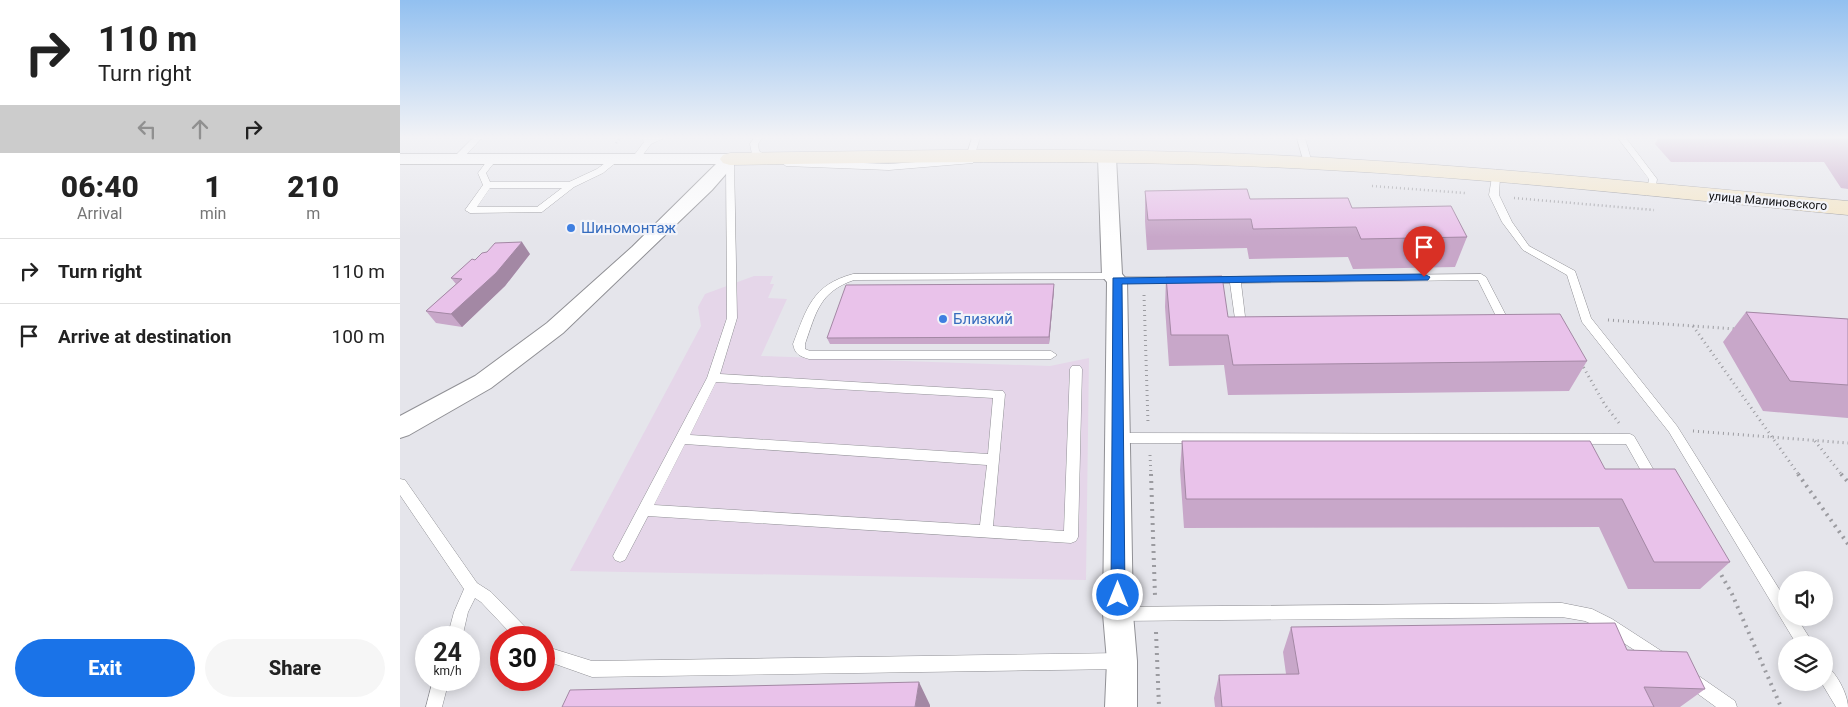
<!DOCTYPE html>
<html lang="en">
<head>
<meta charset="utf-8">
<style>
  body { margin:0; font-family:Roboto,sans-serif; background:#f6f6f6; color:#222; height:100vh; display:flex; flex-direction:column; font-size:19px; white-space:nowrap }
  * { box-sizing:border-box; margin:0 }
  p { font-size:16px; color:#767676 }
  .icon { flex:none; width:28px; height:28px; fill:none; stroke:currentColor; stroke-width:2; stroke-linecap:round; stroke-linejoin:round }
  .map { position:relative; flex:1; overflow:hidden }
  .drawer { display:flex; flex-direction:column; background:#fff; width:400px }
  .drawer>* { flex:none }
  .guide { background:#fff; color:#222; overflow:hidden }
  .buttons { position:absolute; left:1378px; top:571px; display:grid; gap:10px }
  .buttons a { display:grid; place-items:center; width:55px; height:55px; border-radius:50%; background:#fff; box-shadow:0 2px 12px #0003; font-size:25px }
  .speed { position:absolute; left:15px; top:626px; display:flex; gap:10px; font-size:25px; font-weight:700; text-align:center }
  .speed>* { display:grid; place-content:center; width:65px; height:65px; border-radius:50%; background:#fff; box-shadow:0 2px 12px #0003; line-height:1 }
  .speed small { font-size:12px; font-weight:400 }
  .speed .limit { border:8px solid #d22; background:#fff; color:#111 }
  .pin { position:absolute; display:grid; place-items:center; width:42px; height:42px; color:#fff; margin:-51px -21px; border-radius:50% 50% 50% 0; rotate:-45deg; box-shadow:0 0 5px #0007 }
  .pin .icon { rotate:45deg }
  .me { position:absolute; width:55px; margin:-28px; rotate:0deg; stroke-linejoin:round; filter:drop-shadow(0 0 4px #0008) }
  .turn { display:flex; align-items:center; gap:18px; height:105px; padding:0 15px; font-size:22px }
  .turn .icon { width:65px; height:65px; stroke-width:2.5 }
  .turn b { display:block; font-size:35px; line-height:42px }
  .lanes { display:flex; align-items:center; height:48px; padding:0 15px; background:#0003; justify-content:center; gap:25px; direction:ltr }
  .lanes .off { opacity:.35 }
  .eta { display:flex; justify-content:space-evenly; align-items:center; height:85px; text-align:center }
  .eta b { font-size:30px; font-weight:800; line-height:35px }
  .action { display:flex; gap:10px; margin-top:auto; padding:10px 15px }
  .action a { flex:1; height:58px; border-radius:30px; background:#1a73e8; color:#fff; font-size:20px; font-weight:800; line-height:58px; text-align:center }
  .action a+a { background:#f6f6f6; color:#222 }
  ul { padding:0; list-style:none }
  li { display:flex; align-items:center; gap:15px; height:65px; padding:0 15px; border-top:1px solid #e0e0e0 }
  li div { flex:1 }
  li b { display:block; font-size:19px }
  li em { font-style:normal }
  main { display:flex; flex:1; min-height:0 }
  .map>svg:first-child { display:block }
</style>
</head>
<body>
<main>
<section class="drawer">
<div class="guide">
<div class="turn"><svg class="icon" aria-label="right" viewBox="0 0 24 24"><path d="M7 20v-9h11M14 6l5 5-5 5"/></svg><div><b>110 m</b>Turn right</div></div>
<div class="lanes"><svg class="icon off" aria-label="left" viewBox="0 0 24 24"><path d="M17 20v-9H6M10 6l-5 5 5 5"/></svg><svg class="icon off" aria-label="ahead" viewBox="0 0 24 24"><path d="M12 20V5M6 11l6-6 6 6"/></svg><svg class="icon" aria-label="right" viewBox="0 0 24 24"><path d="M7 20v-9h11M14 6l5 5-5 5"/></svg></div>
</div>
<div class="eta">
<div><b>06:40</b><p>Arrival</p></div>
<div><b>1</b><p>min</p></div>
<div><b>210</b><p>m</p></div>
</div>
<ul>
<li><svg class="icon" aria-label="right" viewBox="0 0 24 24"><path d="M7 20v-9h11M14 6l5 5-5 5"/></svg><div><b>Turn right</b></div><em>110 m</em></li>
<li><svg class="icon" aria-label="arrive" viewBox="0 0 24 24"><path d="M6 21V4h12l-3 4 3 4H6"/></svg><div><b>Arrive at destination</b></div><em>100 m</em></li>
</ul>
<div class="action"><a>Exit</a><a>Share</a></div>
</section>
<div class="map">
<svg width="1448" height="707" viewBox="0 0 1448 707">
  <rect width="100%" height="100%" fill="#e5e5eb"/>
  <!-- industrial -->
  <path fill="#e5d6e9" d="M354,276H373L370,284H374L368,298L387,299L361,356L650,366L689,358L686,580L170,571L301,326L298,307L305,294Z"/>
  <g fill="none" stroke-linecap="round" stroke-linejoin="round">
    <!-- lane casing -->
    <g stroke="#909095" stroke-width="1">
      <path id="lane" d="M73,138H82L60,161H54V157Z
        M242,138H264L251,144L239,160H233L232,158L244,142Z
        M354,138H362L358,144L359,151L371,158V162H365L352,154L350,144Z
        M572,138H580L575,154L571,157L567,154Z
        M897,138H905L912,163L911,165L908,166L904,163Z
        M1218,138H1226L1257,179L1255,193L1252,194L1247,191L1249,179Z
        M216,155L219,156V160L203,173L174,187L142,212L70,213L65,210L83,185L78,173L90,157H96L97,159L86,173L90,182H169L197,169ZM90,188H162L137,207H77Z
        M330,156L334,159L337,318L320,374L603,391L605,394L593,526L664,531L670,369L672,366H680L682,369L678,537L676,541L671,543L248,516L225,560L220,562L215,560L213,556L215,552L307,378L327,318L326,159ZM316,382L593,398L588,454L290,435ZM285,444L587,465L580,525L254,505Z
        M570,158L574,161L573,163L489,170L386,166L382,163L386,160L489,164Z
        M1096,174L1100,177L1099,195L1112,222L1129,246L1175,271L1191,318L1277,426L1386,600V618H1397L1414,645H1397L1269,432L1182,322L1167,275L1123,250L1102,222L1089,195L1092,177Z
        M712,273L716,274L717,277H780L785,280L780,283H717L713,282L712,279L454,280C419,292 416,313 405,344V349L410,351H651L657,355L651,359H409C399,356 395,354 393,344C407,308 412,285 453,274Z
        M1081,274L1086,277L1112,327L1111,330H1103L1078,280L841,283L847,333L842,337L837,333L830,283H809L804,280L809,277Z
        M718,433L1230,434L1234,436L1260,481L1259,485L1254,486L1249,485L1226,444L718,443L714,441L712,438L714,435Z
        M0,479L5,480L77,583L91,592L131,633L133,638H115L81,602L75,598L68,612L62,638H47L54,612L64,589L0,495Z
        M1162,603L1192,609L1212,619L1266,654L1269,659L1266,664L1261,667L1256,664L1202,629L1185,621L1162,617L718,621L713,619L711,614L713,609L718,607Z
        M144,646L192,661L722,653L727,656L730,661L727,666L722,669L192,677L144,660Z
        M1424,665C1436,670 1448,695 1448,707H1436L1421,682H1424Z
        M1293,672L1335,701L1337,707H1316L1287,686L1285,680L1287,674Z
        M33,680H49L42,707H26Z"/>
    </g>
    <!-- street casing -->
    <g stroke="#909095" stroke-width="2">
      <path id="street" d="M707,152L713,153L716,157L722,274L727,280L733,614L737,661V707H705L707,661L703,614L707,282L702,276L698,157L701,153Z
        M0,154H330L336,155L339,159L312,190L163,333L91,388L9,435L0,438V416L75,376L147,323L232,247L316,164H0Z"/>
    </g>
    <!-- secondary casing -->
    <g stroke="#909095" stroke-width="1">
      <path id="secondary" d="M547,150C691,149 835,151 978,161C1135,171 1291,187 1448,201V215C1269,198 1089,178 910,169C717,159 523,162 330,165L323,163L320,159L323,155L330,153Z"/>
    </g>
    <!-- path-far2 -->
    <path stroke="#9b9ba0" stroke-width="2.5" stroke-dasharray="1 3" stroke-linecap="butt" d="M216,143L220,138
      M972,186L1065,193
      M1114,198L1254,210"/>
    <!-- path-far1 -->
    <path stroke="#9b9ba0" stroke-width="3" stroke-dasharray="1 4" stroke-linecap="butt" d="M744,295L748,423
      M1208,320L1336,329
      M1293,326L1399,475
      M1181,363L1205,405L1219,423
      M1293,431L1448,443
      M1415,441L1442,475
      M750,455L751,475"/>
    <!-- path -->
    <path stroke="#9b9ba0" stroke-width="4" stroke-dasharray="2 5" stroke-linecap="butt" d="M751,474L755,596
      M1398,474L1448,544
      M1441,474L1448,482
      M1318,569L1332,594L1381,707
      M756,632L759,707"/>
    <!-- lane -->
    <use href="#lane" fill="#fff" fill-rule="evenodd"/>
    <!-- street -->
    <use href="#street" fill="#fff" fill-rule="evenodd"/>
    <!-- secondary -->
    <use href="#secondary" fill="#f4e6c8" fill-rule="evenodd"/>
  </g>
  <!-- wall -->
  <path fill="#c8a7c9" d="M1258,138H1448V189L1441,188L1424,162H1271L1255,144Z
    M745,191L952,208L1067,237L1055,267L953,269L948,257L849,259L847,248L747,250L745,221Z
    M130,254L105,286L62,327L36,323L26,311L56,284L51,278L75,260Z
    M766,277L828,317L1187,361L1169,391L828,395L824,365L769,366L765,307Z
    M654,290L649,344H430L427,338Z
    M1346,312L1448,319V418L1363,411L1323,342Z
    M782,441L1205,469L1330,562L1300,589H1228L1199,527L784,528L780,470Z
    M891,627L1227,650L1305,689L1280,707H815L814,698L819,675L886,674L883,652Z"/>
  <!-- shaded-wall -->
  <path fill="#a388a4" d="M122,242L130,254L105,286L62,327L51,314Z
    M654,284V290L649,344V337Z
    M519,682L530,705V707H515Z"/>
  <!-- building -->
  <path fill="#e9c2ea" stroke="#a388a4" d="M847,189L850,199L948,198L952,208L1051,206L1067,237L961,239L956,227L853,229L851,219L748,220L745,191Z
    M122,242L96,273L51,314L26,311L62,279L51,278L72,259L75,260L82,253L87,252L95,243Z
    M822,276L828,317L1160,314L1187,361L833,365L828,335H771L766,277Z
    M654,284L649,337L427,338L446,285Z
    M1346,312L1448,319V385L1390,381Z
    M782,441H1190L1205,469H1275L1330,562H1254L1222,499H786Z
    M1215,623L1227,650L1287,652L1305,689L1244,687L1254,707H822L819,675L899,674L891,627Z
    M519,682L515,707H162L170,690Z"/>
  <!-- sky -->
  <linearGradient id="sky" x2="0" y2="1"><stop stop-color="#92c0f0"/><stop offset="0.58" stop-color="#f3f3f6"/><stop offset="1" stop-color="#f3f3f6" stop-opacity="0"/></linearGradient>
  <rect width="1448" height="237" fill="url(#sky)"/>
  <!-- route -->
  <path fill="#1a73e8" stroke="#114b97" d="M1024,274L1030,277L1028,280L722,284L725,595L723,600L718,602L713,600L711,595L713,278Z"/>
  <!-- markers -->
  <g fill="#3f7fe0" stroke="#f2f3f9" stroke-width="2">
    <circle cx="171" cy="228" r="5"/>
    <circle cx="543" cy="319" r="5"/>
  </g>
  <g text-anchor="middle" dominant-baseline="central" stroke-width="4.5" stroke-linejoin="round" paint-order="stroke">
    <!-- far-street labels -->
    <g font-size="12" fill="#0f0f11" stroke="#f2f3f9">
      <text transform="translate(1368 201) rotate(5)">улица Малиновского</text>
    </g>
    <!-- shop labels -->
    <g font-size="15" fill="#366cbe" stroke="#f2f3f9" text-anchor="start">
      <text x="181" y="228">Шиномонтаж</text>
      <text x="553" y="319">Близкий</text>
    </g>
  </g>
</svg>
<div class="buttons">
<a><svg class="icon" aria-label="sound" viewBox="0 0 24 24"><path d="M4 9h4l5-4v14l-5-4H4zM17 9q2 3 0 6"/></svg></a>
<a><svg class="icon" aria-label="layers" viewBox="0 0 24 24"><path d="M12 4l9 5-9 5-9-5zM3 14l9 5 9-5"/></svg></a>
</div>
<div class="speed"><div>24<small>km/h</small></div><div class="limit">30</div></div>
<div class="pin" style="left:1024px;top:277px;background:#d93025"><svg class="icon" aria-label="arrive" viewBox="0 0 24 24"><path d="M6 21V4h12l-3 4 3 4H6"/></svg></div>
<svg class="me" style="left:718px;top:595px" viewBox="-20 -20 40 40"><circle r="17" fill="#1a73e8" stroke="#fff" stroke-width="3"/><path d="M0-11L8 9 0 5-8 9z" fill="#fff"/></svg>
</div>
</main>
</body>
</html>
